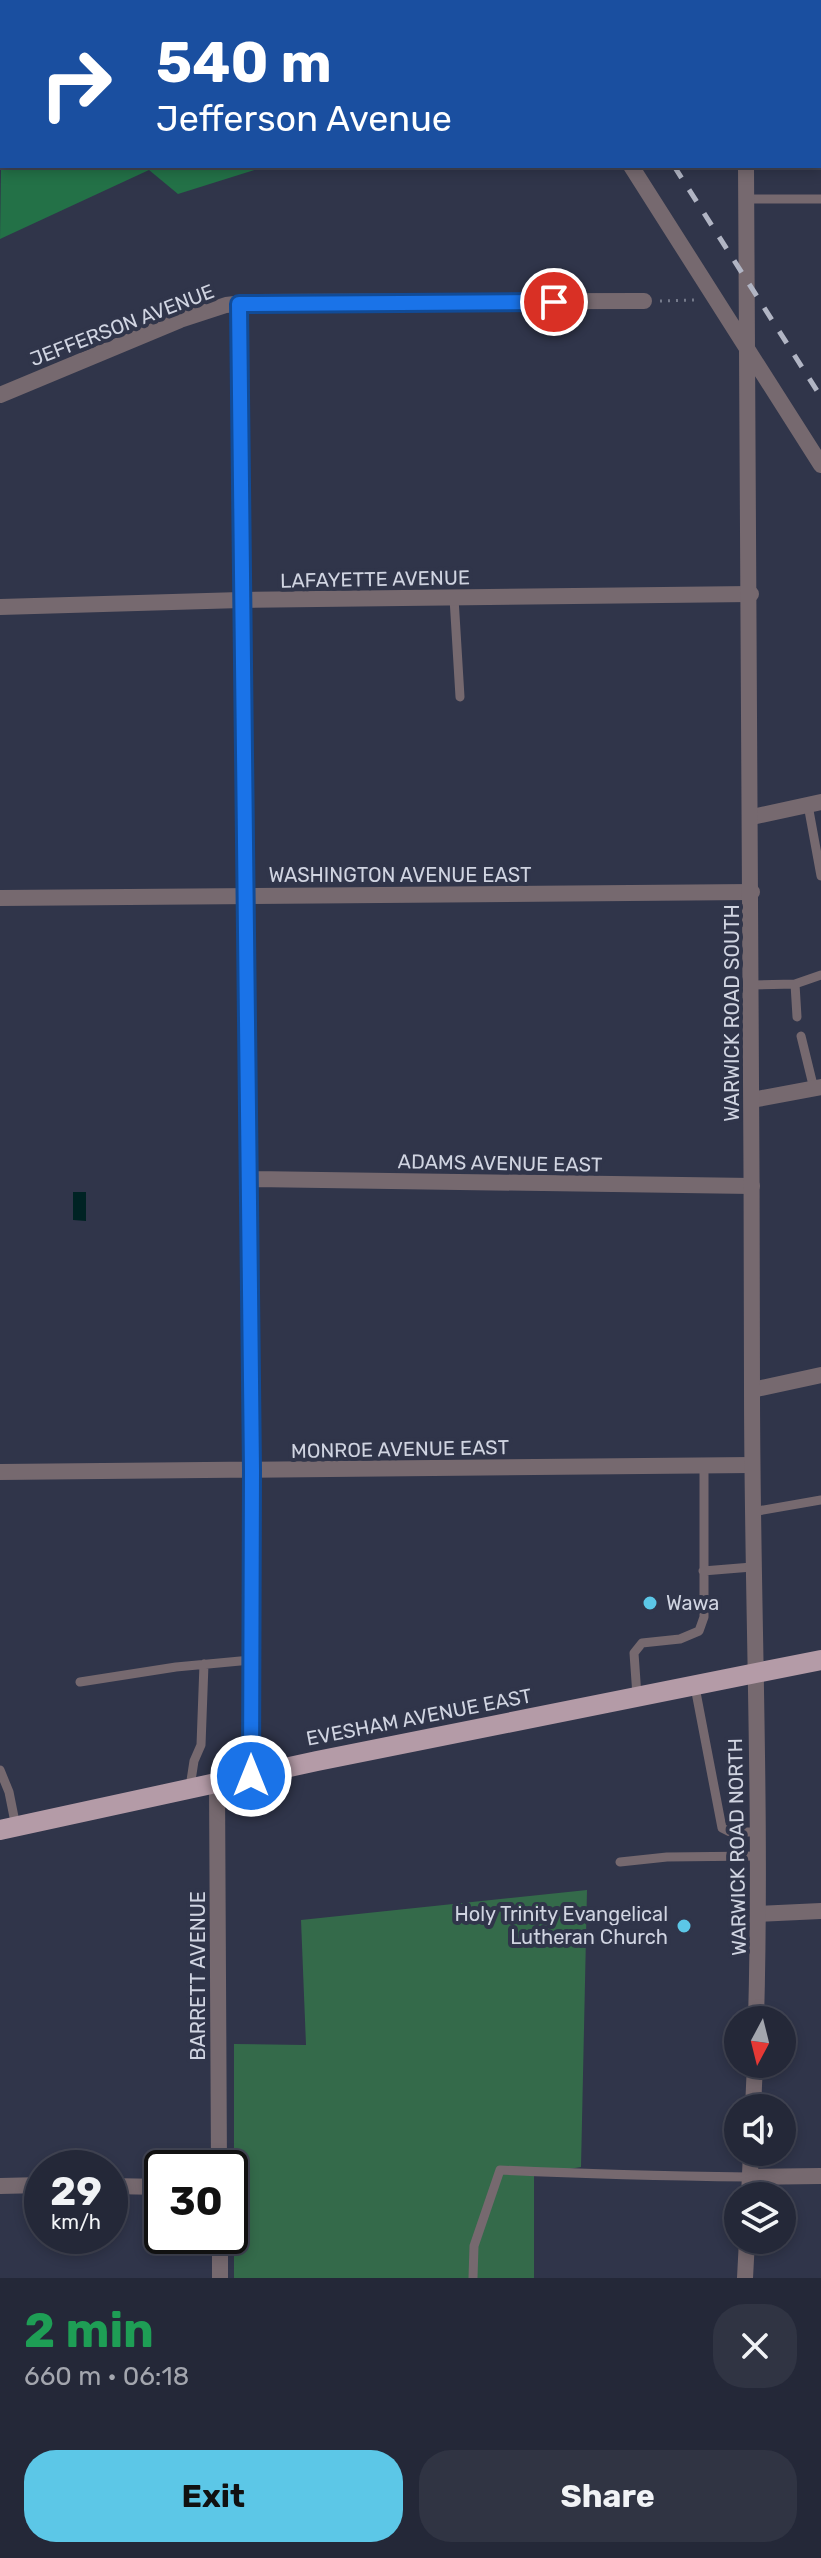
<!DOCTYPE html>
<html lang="en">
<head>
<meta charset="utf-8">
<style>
  body { margin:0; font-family:Rubik,sans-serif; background:#303443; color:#f1f3f6; height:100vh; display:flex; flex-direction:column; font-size:30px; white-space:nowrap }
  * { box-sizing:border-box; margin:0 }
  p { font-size:26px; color:#a3a6ae }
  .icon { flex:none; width:44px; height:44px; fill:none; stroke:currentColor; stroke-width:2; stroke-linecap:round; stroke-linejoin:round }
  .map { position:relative; height:2278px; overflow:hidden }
  .drawer { display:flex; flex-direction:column; background:#242838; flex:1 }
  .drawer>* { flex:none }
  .top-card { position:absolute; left:0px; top:0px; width:822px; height:168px; box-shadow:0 4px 12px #0003,0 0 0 2px #414453; background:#1a4fa0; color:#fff; overflow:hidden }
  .needle { width:52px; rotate:187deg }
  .fabs { position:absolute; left:724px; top:2006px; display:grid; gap:16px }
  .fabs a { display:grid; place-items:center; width:72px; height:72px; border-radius:50%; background:#242838; box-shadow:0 4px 12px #0003,0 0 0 2px #414453; font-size:40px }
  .speed { position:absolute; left:24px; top:2150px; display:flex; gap:16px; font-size:40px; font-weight:700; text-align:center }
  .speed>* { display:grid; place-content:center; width:104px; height:104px; border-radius:50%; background:#242838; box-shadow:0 4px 12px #0003,0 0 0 2px #414453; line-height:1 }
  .speed small { font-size:20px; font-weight:400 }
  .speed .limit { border:4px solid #111; border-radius:12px; background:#fff; color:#111 }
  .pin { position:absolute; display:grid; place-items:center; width:68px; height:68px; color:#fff; margin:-34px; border:4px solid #fff; border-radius:50%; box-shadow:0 2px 8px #0007 }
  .me { position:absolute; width:88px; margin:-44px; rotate:0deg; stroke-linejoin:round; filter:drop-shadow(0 0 6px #0008) }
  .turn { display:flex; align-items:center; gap:28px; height:168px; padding:0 24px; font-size:36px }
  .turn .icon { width:104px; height:104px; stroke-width:2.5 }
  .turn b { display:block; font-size:56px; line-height:68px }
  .round { display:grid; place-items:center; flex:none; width:84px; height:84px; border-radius:32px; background:#303443 }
  .head { display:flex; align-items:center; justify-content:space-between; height:136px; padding:0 24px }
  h1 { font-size:48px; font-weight:700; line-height:60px; color:#1e9e55 }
  .action { display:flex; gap:16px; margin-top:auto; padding:16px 24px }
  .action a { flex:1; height:92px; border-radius:32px; background:#5cc7e7; color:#111; font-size:32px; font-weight:700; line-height:92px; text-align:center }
  .action a+a { background:#303443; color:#f1f3f6 }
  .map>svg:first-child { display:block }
</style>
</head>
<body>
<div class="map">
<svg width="821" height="2278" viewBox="0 0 821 2278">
  <rect width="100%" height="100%" fill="#30354a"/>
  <!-- green -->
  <path fill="#346a4a" d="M587,1890L581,2167L534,2175V2278H234V2044L306,2045L301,1920Z"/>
  <!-- forest -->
  <path fill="#237147" d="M239,0H476L477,2H234Z
    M2,102V166H267L178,194L149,170L0,239Z"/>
  <!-- water -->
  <path fill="#002324" d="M73,1192H86V1221L73,1220Z"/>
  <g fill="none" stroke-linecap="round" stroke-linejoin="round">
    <!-- path -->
    <path stroke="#757a8b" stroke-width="3" stroke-dasharray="2 6" stroke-linecap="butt" d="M660,301L696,300"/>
    <!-- service -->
    <path stroke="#76696f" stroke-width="9" d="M712,2L713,0
      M820,116H821
      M747,199H821
      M454,598L460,697
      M808,805L821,876
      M795,984L797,1017
      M752,985L795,984L821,975
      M801,1036L814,1089
      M752,1512L821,1500
      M703,1571L752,1567
      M80,1682L176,1667L251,1660
      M695,1687L722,1828L730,1832H757
      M637,1696L634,1653L642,1643L680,1639L699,1631L704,1617V1466
      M0,1770L9,1792L16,1827
      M190,1787L194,1761L201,1745L204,1664
      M620,1862L667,1857L758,1856
      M473,2278L474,2246L500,2170C584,2174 666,2176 750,2177"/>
    <!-- minor -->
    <path stroke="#76696f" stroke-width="16" d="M820,25H821
      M239,304L252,1470L251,1776
      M0,395L180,320L226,305L253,302L644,301
      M0,607L241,600L751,594
      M752,817L821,802
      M0,898L752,892
      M752,1100L821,1087
      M248,1179L752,1186
      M752,1390L821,1375
      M0,1472L752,1465
      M217,1783L219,2168
      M759,1914L821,1911
      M750,2177L821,2176
      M0,2186L42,2185
      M110,2186L162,2187
      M220,2236V2278"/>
    <!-- tertiary -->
    <path stroke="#76696f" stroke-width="16" d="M528,0L529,2
      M745,0V2
      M631,166L821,465
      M746,166C751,573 751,980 752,1387C752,1598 762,1809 756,2020
      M753,2108L755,2064
      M749,2196L751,2152
      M745,2278L747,2240"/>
    <!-- primary -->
    <path stroke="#b49ba7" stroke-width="20" d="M0,1830L317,1761L821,1660"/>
    <!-- rail -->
    <path stroke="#b1b5c4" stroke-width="5" stroke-dasharray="14 14" stroke-linecap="butt" d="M564,0L566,2
      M674,166L821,397"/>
  </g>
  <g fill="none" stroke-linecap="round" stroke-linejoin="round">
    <!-- route casing -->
    <g stroke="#114b97" stroke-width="20">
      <path id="route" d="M251,1776L252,1470L239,304L554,302"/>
    </g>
    <!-- route -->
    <use href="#route" stroke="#1a73e8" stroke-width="14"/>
  </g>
  <!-- markers -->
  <g fill="#5cc7e7" stroke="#30354a" stroke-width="3">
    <circle cx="650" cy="1603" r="8"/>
    <circle cx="684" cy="1926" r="8"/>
  </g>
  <g text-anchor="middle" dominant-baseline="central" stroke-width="8" stroke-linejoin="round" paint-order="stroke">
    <!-- street labels -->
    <g font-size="20" fill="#d0d4e1" stroke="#30354a">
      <text transform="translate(122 325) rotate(-21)">JEFFERSON AVENUE</text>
      <text transform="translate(375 579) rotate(-1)">LAFAYETTE AVENUE</text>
      <text x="400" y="875">WASHINGTON AVENUE EAST</text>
      <text transform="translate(732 1013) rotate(-90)">WARWICK ROAD SOUTH</text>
      <text transform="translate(500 1163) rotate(1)">ADAMS AVENUE EAST</text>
      <text transform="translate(400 1449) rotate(-1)">MONROE AVENUE EAST</text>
      <text transform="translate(419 1717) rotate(-11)">EVESHAM AVENUE EAST</text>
      <text transform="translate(737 1847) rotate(-91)">WARWICK ROAD NORTH</text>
      <text transform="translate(198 1976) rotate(-90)">BARRETT AVENUE</text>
    </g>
    <!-- poi labels -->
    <g font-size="20" fill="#d0d4e1" stroke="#30354a" text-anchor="start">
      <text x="666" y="1603">Wawa</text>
      <text x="668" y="1914" text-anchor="end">Holy Trinity Evangelical<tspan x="668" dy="23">Lutheran Church</tspan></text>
    </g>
  </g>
</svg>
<div class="fabs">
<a><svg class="needle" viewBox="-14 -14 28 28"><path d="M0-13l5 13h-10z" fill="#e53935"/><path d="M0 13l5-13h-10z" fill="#a3a6ae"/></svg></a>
<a><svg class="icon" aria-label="sound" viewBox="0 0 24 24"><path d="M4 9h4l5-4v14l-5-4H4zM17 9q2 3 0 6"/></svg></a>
<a><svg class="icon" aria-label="layers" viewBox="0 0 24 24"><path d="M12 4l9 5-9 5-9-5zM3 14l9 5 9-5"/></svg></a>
</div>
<div class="speed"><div>29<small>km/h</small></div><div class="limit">30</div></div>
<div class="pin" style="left:554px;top:302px;background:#d93025"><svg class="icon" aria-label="arrive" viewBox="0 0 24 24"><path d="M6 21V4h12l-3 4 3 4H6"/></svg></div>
<svg class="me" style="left:251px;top:1776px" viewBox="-20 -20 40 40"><circle r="17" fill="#1a73e8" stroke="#fff" stroke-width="3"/><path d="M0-11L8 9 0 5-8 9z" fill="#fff"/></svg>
<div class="top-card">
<div class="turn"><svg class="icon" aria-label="right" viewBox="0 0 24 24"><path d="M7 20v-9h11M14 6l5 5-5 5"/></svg><div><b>540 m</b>Jefferson Avenue</div></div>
</div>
</div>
<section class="drawer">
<div class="head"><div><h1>2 min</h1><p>660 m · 06:18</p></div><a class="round"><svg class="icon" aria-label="close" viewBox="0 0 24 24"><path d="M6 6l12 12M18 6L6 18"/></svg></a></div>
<div class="action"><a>Exit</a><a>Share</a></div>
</section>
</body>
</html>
